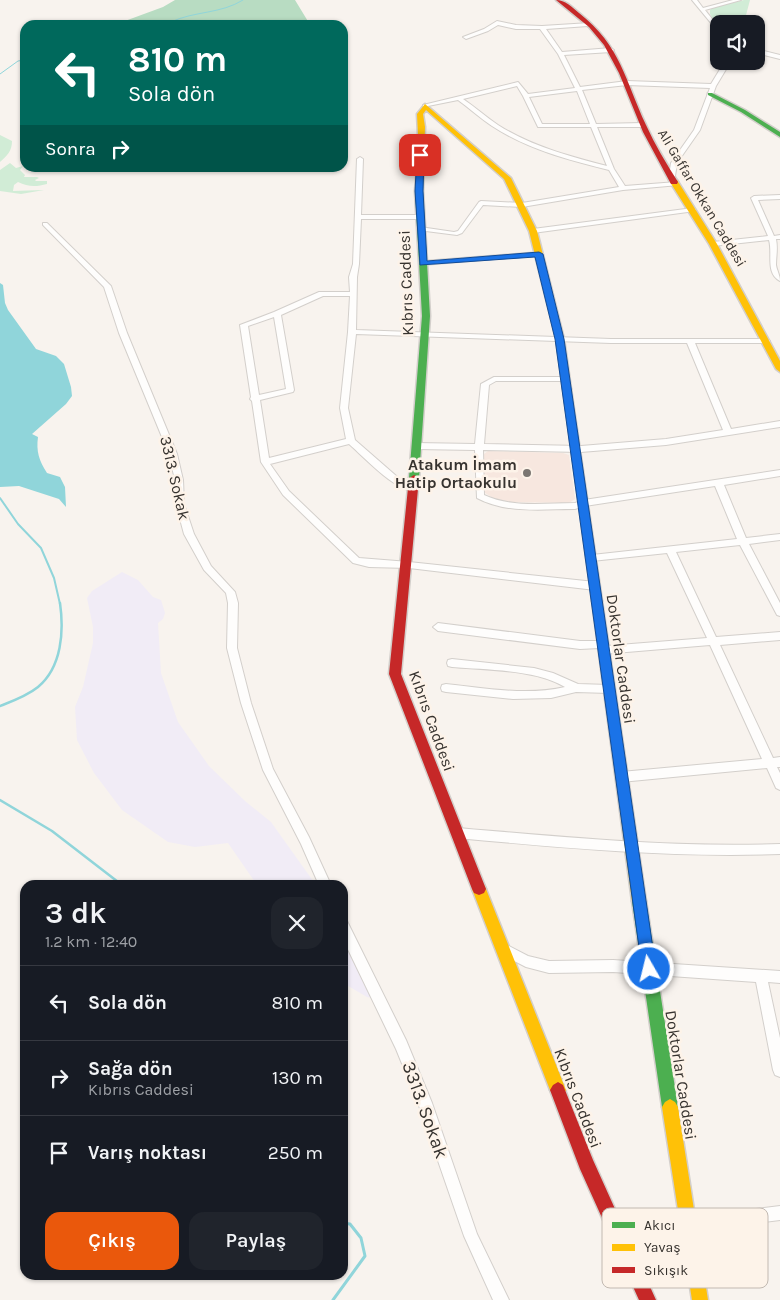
<!DOCTYPE html>
<html lang="tr">
<head>
<meta charset="utf-8">
<style>
  body { margin:0; font-family:Karla,sans-serif; background:#20242c; color:#f1f3f6; height:100vh; display:flex; flex-direction:column; font-size:19px; white-space:nowrap }
  * { box-sizing:border-box; margin:0 }
  p { font-size:16px; color:#9ea1a6 }
  .icon { flex:none; width:28px; height:28px; fill:none; stroke:currentColor; stroke-width:2; stroke-linecap:round; stroke-linejoin:round }
  .map { position:relative; flex:1; overflow:hidden }
  .details { position:absolute; left:20px; top:880px; width:328px; height:400px; display:flex; flex-direction:column; background:#171b24; border-radius:15px; box-shadow:0 1px 4px #0004 }
  .details>* { flex:none }
  .guide { position:absolute; left:20px; top:20px; width:328px; height:152px; border-radius:15px; box-shadow:0 1px 4px #0004; background:#00695c; color:#fff; overflow:hidden }
  .tools { position:absolute; left:710px; top:15px; display:grid; gap:10px }
  .tools a { display:grid; place-items:center; width:55px; height:55px; border-radius:10px; background:#171b24; box-shadow:0 1px 4px #0004; font-size:25px }
  .pin { position:absolute; display:grid; place-items:center; width:42px; height:42px; color:#fff; margin:-21px; border-radius:10px; box-shadow:0 2px 8px #0006 }
  .me { position:absolute; width:55px; margin:-28px; rotate:352deg; stroke-linejoin:round; filter:drop-shadow(0 0 4px #0008) }
  .turn { display:flex; align-items:center; gap:18px; height:105px; padding:0 25px; font-size:22px }
  .turn .icon { width:65px; height:65px; stroke-width:2.5 }
  .turn b { display:block; font-size:35px; line-height:42px }
  .then { display:flex; align-items:center; height:48px; padding:0 25px; background:#0003; gap:10px; font-size:19px }
  .round { display:grid; place-items:center; flex:none; width:52px; height:52px; border-radius:15px; background:#20242c }
  .head { display:flex; align-items:center; justify-content:space-between; height:85px; padding:0 25px }
  h1 { font-size:30px; font-weight:600; line-height:38px }
  .primary-button { display:flex; gap:10px; margin-top:auto; padding:10px 25px }
  .primary-button a { flex:1; height:58px; border-radius:15px; background:#ea580c; color:#fff; font-size:20px; font-weight:600; line-height:58px; text-align:center }
  .primary-button a+a { background:#20242c; color:#f1f3f6 }
  ul { padding:0; list-style:none }
  li { display:flex; align-items:center; gap:15px; height:75px; padding:0 25px; border-top:1px solid #363941 }
  li div { flex:1 }
  li b { display:block; font-size:19px }
  li em { font-style:normal }
  .map>svg:first-child { display:block }
</style>
</head>
<body>
<div class="map">
<svg width="780" height="1300" viewBox="0 0 780 1300">
  <rect width="100%" height="100%" fill="#f8f3ee"/>
  <!-- industrial -->
  <path fill="#f1ecf6" d="M122,572L138,580L153,597L161,600L165,613L163,619L158,623L161,673L178,722L209,766L245,801L271,822L316,885H257L228,843L195,847L168,842L122,810L94,773L77,740L75,707L83,687L93,643V627L87,598L92,591Z
    M342,923L379,1000L367,997L343,983Z"/>
  <!-- education -->
  <path fill="#f7e7df" d="M488,451L563,453L569,455L575,499L569,503L510,502L493,498L482,491L484,454Z"/>
  <!-- green -->
  <path fill="#d1ecd6" d="M744,0H750L745,19L752,24H719L718,29L710,14V10L712,8Z
    M0,135L12,141C12,151 7,156 0,162Z
    M10,163L16,168L23,166L20,170L25,175L24,177H37L39,178L35,180L36,181H47V184C36,187 28,187 18,182L14,185L13,191L44,190L21,194L0,191V170Z"/>
  <!-- forest -->
  <path fill="#b8dcc2" d="M175,0H295L309,23L305,25H114L163,7Z"/>
  <!-- water -->
  <path fill="#90d5da" d="M0,283L3,285L5,303L8,310L36,349L56,356L64,364L71,387L72,396L66,404L32,434L38,437C36,451 39,461 47,473L60,477L65,487L66,507L59,499L19,486L0,487Z"/>
  <g fill="none" stroke-linecap="round" stroke-linejoin="round">
    <!-- stream-far3 -->
    <path stroke="#90d5da" stroke-width="1" d="M172,25L171,22C194,11 221,14 243,0
      M0,74L18,61L25,60"/>
    <!-- stream-far2 -->
    <path stroke="#90d5da" stroke-width="2" d="M0,498L18,524L41,548L54,578L60,604"/>
    <!-- stream-far1 -->
    <path stroke="#90d5da" stroke-width="2.5" d="M0,706C13,701 27,696 38,687C62,667 64,631 60,603
      M0,800L52,831L122,885"/>
    <!-- stream -->
    <path stroke="#90d5da" stroke-width="3" d="M333,1300L365,1256L361,1238L350,1224L342,1223"/>
    <!-- street casing -->
    <g stroke="#d3cfcb" stroke-width="2">
      <path id="street" d="M692,0H697L703,8L733,0H741L705,10C713,20 719,27 719,41L716,39L711,23Z
        M497,21L516,25L542,26L590,23L588,26L546,29L562,52L611,48L614,50L611,52L564,55L580,87L627,81L711,84L725,61H731L716,86L700,130L677,163L675,176L672,178L669,176L671,163L694,130L710,88L627,85L582,90L596,124L643,123L646,125L643,127H597L614,169L625,186L677,182L679,183V185L623,190L522,207L483,205L462,233L457,235L418,230V228L420,227L454,232L458,231L479,202L481,201L522,203L619,187L609,170C568,160 527,149 492,126C480,118 469,108 458,100L423,107V105L518,82L528,94L575,88L558,54L540,29H516L498,25L488,31L466,39L463,37L484,29ZM517,86L523,96L538,127H591L607,166C569,156 531,146 498,125C486,117 475,107 463,99ZM577,91L590,124H542L529,97Z
        M756,49L780,55V59L756,53Z
        M360,157L363,159L361,215H420L423,217L420,219H361L359,264L357,277L356,330L611,339H766L770,341L766,343H695L731,429L780,421V427L666,445L581,452L483,450L484,495C511,508 546,503 575,503L584,500L780,470V476L724,485L746,538L780,534V540L749,544L780,603V616L777,615L740,545L676,552L716,637L780,632V640L720,645L773,758L780,757V767H777L780,773V790L776,788L767,768L621,782L617,780L616,777L617,774L621,772L762,759L710,645L603,654L599,653V648L580,649L438,631L433,627L438,623L580,641H606V646L707,638L667,553L592,561L587,558L592,555L737,539L715,486L585,506L575,509C543,509 507,514 477,498L475,450L416,449L412,446L416,443L475,444L481,384L494,377H566L570,379L566,381H496L489,385L484,444L581,446L666,439L723,430L687,343H611L356,334L348,408L355,440L402,481L416,487L417,489L416,491C398,494 363,456 349,444L270,464L289,491L359,558L409,562L595,582L600,586L595,590L409,568L369,567L353,563L283,495L261,462L252,401L250,399L251,397L240,325L274,312L319,292H350L349,277L353,264L357,159ZM323,296H350L348,332L340,408L346,439L269,458L260,400L293,392L294,390L281,315ZM274,317L286,389L259,395L248,326Z
        M780,195V199L758,200L774,236L780,235V239H776C778,249 776,256 776,265C777,271 780,275 780,281C765,273 773,254 769,240L713,246L710,244L713,242L768,236L751,198L754,196Z
        M693,208L696,210L695,211L533,233L530,231L533,229Z
        M43,223H47L111,286L127,333L177,454L183,480L184,504L194,534L211,566L235,592L238,603L237,648L251,703L273,769L309,837L331,885H319L301,844L263,770L241,703L227,648L228,603L226,593L204,570L184,534L176,504L175,480L169,454L119,333L104,287L43,225Z
        M539,252L542,254L541,255L423,265L420,263L423,261Z
        M452,659L534,668L553,673L578,684L609,685L613,686L614,689L613,692L609,693L576,692L551,698L513,699L446,692L442,691L441,688L442,685L446,684C485,688 526,696 565,687C535,669 486,670 452,667L448,666L447,663L448,660Z
        M457,828C565,837 672,848 780,844V854C672,858 565,848 457,838L453,837L451,833L453,829Z
        M342,917L346,919L406,1040L432,1103L477,1234L509,1300H493L464,1236L418,1103L396,1049L342,937Z
        M503,943L528,956L549,961L613,960L780,971V983L768,982L780,1038V1077L775,1075L773,1070L756,982L613,972L549,973L526,967L499,953L497,949L499,945Z
        M780,1206V1220L618,1240L613,1238L611,1233L613,1228L618,1226Z"/>
    </g>
    <!-- fast casing -->
    <g stroke="#d3cfcb" stroke-width="3">
      <path id="fast" d="M708,93H712L745,110L780,132V137L741,112L708,95Z
        M421,152L424,154L423,191L430,316L419,478L414,481L409,478L422,316L415,191L418,154Z
        M567,386L571,389L602,601L597,605L592,601L563,389Z
        M639,895L644,897L646,901L678,1107L675,1112L670,1115L665,1112L662,1107L632,901L634,897Z"/>
    </g>
    <!-- slow casing -->
    <g stroke="#d3cfcb" stroke-width="3">
      <path id="slow" d="M425,104L511,178L537,231L564,339L571,389L570,391L567,392L563,389L556,339L529,231L504,179L426,110L423,114L425,127L424,154L419,155L417,114Z
        M671,180H677L717,244L780,361V372L776,369L709,244L670,182Z
        M597,597L602,601L646,901L644,905L639,907L634,905L632,901L592,601Z
        M479,883L484,885L486,889L566,1090L563,1095L558,1098L553,1095L550,1090L472,889L474,885Z
        M670,1099L675,1102L678,1107L708,1300H692L662,1107L665,1102Z"/>
    </g>
    <!-- jam casing -->
    <g stroke="#d3cfcb" stroke-width="3">
      <path id="jam" d="M556,0C565,0 572,7 579,13C621,46 625,80 646,125C655,145 666,163 678,182L677,184H671L643,132L619,73L604,45L589,27Z
        M414,475L419,478L401,674L486,889L484,893L479,895L474,893L472,889L389,674L409,478Z
        M558,1082L563,1085L593,1160L656,1300H639L580,1169L550,1090L553,1085Z"/>
    </g>
    <!-- street -->
    <use href="#street" fill="#fefdfc" fill-rule="evenodd"/>
    <!-- fast -->
    <use href="#fast" fill="#4caf50" fill-rule="evenodd"/>
    <!-- slow -->
    <use href="#slow" fill="#ffc107" fill-rule="evenodd"/>
    <!-- jam -->
    <use href="#jam" fill="#c62828" fill-rule="evenodd"/>
  </g>
  <!-- route -->
  <path fill="#1a73e8" stroke="#114b97" d="M420,153L424,155L423,191L427,261L539,252L543,254L564,339L656,969L654,974L649,976L644,974L642,969L555,339L535,257L420,265L415,191L417,155Z"/>
  <!-- markers -->
  <circle fill="#7b7672" stroke="#fdf3e9" stroke-width="2" cx="527" cy="473" r="5"/>
  <g text-anchor="middle" dominant-baseline="central" stroke-width="5" stroke-linejoin="round" paint-order="stroke">
    <!-- far-street labels -->
    <g font-size="14" fill="#37332f" stroke="#fdf3e9">
      <text transform="translate(702 198) rotate(59)">Ali Gaffar Okkan Caddesi</text>
    </g>
    <!-- street labels -->
    <g font-size="16" fill="#37332f" stroke="#fdf3e9">
      <text transform="translate(406 283) rotate(-92)">Kıbrıs Caddesi</text>
      <text transform="translate(175 478) rotate(77)">3313. Sokak</text>
      <text transform="translate(621 659) rotate(82)">Doktorlar Caddesi</text>
      <text transform="translate(432 721) rotate(70)">Kıbrıs Caddesi</text>
      <text transform="translate(681 1075) rotate(81)">Doktorlar Caddesi</text>
      <text transform="translate(578 1098) rotate(69)">Kıbrıs Caddesi</text>
    </g>
    <!-- poi labels -->
    <g font-size="16" font-weight="bold" fill="#37332f" stroke="#fdf3e9" text-anchor="end">
      <text x="517" y="464">Atakum İmam<tspan x="517" dy="18">Hatip Ortaokulu</tspan></text>
    </g>
    <!-- near-street labels -->
    <g font-size="19" fill="#37332f" stroke="#fdf3e9">
      <text transform="translate(425 1110) rotate(70)">3313. Sokak</text>
    </g>
  </g>
  <!-- legend -->
  <rect x="602" y="1208" width="166" height="80" rx="8" fill="#fdf3e9" stroke="#c2b9b1" stroke-width="1"/>
  <rect x="612" y="1222" width="23" height="6" fill="#4caf50"/>
  <rect x="612" y="1244" width="23" height="7" fill="#ffc107"/>
  <rect x="612" y="1267" width="23" height="6" fill="#c62828"/>
  <g font-size="14" fill="#37332f">
    <text x="644" y="1230">Akıcı</text>
    <text x="644" y="1252">Yavaş</text>
    <text x="644" y="1275">Sıkışık</text>
  </g>
</svg>
<div class="tools">
<a><svg class="icon" aria-label="sound" viewBox="0 0 24 24"><path d="M4 9h4l5-4v14l-5-4H4zM17 9q2 3 0 6"/></svg></a>
</div>
<div class="pin" style="left:420px;top:155px;background:#d93025"><svg class="icon" aria-label="arrive" viewBox="0 0 24 24"><path d="M6 21V4h12l-3 4 3 4H6"/></svg></div>
<svg class="me" style="left:649px;top:969px" viewBox="-20 -20 40 40"><circle r="17" fill="#1a73e8" stroke="#fff" stroke-width="3"/><path d="M0-11L8 9 0 5-8 9z" fill="#fff"/></svg>
<div class="guide">
<div class="turn"><svg class="icon" aria-label="left" viewBox="0 0 24 24"><path d="M17 20v-9H6M10 6l-5 5 5 5"/></svg><div><b>810 m</b>Sola dön</div></div>
<div class="then">Sonra<svg class="icon" aria-label="right" viewBox="0 0 24 24"><path d="M7 20v-9h11M14 6l5 5-5 5"/></svg></div>
</div>
<section class="details">
<div class="head"><div><h1>3 dk</h1><p>1.2 km · 12:40</p></div><a class="round"><svg class="icon" aria-label="close" viewBox="0 0 24 24"><path d="M6 6l12 12M18 6L6 18"/></svg></a></div>
<ul>
<li><svg class="icon" aria-label="left" viewBox="0 0 24 24"><path d="M17 20v-9H6M10 6l-5 5 5 5"/></svg><div><b>Sola dön</b></div><em>810 m</em></li>
<li><svg class="icon" aria-label="right" viewBox="0 0 24 24"><path d="M7 20v-9h11M14 6l5 5-5 5"/></svg><div><b>Sağa dön</b><p>Kıbrıs Caddesi</p></div><em>130 m</em></li>
<li><svg class="icon" aria-label="arrive" viewBox="0 0 24 24"><path d="M6 21V4h12l-3 4 3 4H6"/></svg><div><b>Varış noktası</b></div><em>250 m</em></li>
</ul>
<div class="primary-button"><a>Çıkış</a><a>Paylaş</a></div>
</section>
</div>
</body>
</html>
